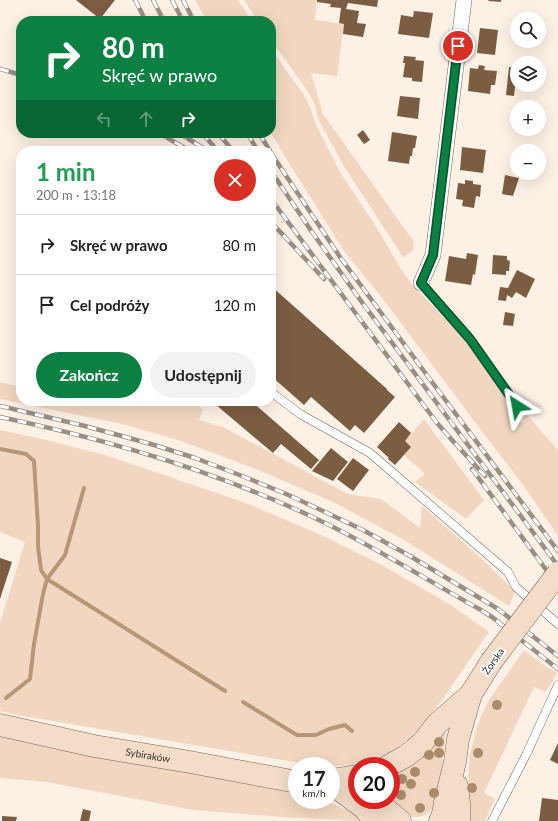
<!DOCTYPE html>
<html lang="pl">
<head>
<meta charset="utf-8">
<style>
  body { margin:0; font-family:Lato,sans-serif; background:#f2f2f2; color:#222; height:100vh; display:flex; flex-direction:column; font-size:15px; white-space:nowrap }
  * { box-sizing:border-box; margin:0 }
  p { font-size:13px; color:#767676 }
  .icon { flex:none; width:22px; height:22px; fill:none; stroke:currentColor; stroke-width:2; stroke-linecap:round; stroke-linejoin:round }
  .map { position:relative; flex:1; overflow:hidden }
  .sheet { position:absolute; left:16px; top:146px; width:260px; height:260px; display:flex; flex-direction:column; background:#fff; border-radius:16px; box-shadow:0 4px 16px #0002 }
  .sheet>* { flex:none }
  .guide { position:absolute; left:16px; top:16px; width:260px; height:122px; border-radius:16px; box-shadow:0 4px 16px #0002; background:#0b8043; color:#fff; overflow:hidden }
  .fabs { position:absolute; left:510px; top:12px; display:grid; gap:8px }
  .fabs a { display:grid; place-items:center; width:36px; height:36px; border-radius:50%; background:#fff; box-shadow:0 4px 16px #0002; font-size:20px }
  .speed { position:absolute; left:288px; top:757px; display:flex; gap:8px; font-size:20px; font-weight:700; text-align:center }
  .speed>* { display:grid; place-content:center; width:52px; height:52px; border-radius:50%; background:#fff; box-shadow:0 4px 16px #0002; line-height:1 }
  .speed small { font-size:10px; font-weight:400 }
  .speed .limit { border:6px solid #d22; background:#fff; color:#111 }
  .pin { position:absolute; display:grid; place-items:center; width:34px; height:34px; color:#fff; margin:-17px; border:2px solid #fff; border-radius:50%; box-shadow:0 1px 4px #0007 }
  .me { position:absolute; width:44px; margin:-22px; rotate:326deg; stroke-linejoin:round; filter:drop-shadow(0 0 3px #0008) }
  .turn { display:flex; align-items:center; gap:14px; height:84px; padding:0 20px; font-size:18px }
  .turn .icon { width:52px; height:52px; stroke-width:2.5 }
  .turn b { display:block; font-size:28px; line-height:34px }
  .lanes { display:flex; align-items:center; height:38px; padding:0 20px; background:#0003; justify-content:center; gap:20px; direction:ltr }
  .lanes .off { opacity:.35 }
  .round { display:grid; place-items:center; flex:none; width:42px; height:42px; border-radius:21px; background:#f2f2f2 }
  .head { display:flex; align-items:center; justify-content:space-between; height:68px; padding:0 20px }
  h1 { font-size:24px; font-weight:700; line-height:30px; color:#1e9e55 }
  .primary-button { display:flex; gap:8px; margin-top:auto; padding:8px 20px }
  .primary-button a { flex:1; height:46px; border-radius:24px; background:#0b8043; color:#fff; font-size:16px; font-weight:700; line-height:46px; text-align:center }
  .primary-button a+a { background:#f2f2f2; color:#222 }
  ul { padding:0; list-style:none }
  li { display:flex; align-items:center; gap:12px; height:60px; padding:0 20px; border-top:1px solid #e0e0e0 }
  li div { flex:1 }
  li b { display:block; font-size:15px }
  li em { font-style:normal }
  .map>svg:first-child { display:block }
</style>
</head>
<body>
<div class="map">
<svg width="558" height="821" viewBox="0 0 558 821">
  <rect width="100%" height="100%" fill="#fdf0e5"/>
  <!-- green -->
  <path fill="#f1d7c1" d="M195,0H238L252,21H207Z
    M244,0H317L315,20L344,24L337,76L311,73L323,114L414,242L413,251L403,257L345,168L319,121L314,103L309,93L271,40V21H258Z
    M271,49L304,95L309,105L317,127L341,174L375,225L402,271L411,283L471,346L497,383L503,396L510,401L512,405L517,418V423L523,422L525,413L558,450V536L521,482L486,437L383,299L344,251L292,168L271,133Z
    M0,382L21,387V401H84L98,404L99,401H193L203,410L199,420L225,428L348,494L381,499L420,528L422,506L483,560L515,591L509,606L404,540L335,503L256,469L178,440L122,424L0,399Z
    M424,419L484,500L466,519L415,482L425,474L404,455L405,441Z
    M0,430L42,439L108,456L246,503L319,534L380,564L451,605L489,632C473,654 458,677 442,700C429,717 415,736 396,748C385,756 370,761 357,764C343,767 331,766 318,766L17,715L0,711V623L25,542L0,532Z
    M524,650L539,662L557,673L552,682L545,692L534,687L484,793L495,799L485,821H467L469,759C473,739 479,718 489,700Z
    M445,731L446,734L438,797L433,809L425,815L418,817H412L409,816L391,800L395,772Z
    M0,736L297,794V800C304,800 312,799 319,800C332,803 353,811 361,821L281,817L193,810L47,782L0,778Z"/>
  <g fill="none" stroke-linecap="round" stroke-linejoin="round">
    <!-- stream -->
    <path stroke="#b7977a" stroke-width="4" d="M0,449L26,454L34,461L38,526V546L41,570L47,579L225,691
      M6,698L30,679L34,644L43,594L47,579L65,555L84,488
      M243,702L297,735H316L329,729L345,725L352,731"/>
  </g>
  <!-- building -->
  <path fill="#7b5d42" d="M76,0H115L100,19Z
    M317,0H378L377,7L348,3L346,9L359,11L357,23L366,24L363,37L343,34L344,24L339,23L341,8L330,7L331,4L317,2Z
    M489,0H501V2L488,1Z
    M414,11L433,13L429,38L398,34L401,15L413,17Z
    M480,28L498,30L495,55L477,53Z
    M522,41H535L534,45L522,43Z
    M404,56L416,57L415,60L424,61L422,82L412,81V78L403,77L405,63H403Z
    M479,65L485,66L484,70L497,71L495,85H491L490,94L468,91L470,68L478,69Z
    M509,67L517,68V81L516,80L514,96L506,95Z
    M400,96L420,98L418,119L397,116Z
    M363,130L370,140L364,144L357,135Z
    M392,132L417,136L415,148H413L412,156H410L409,164L388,161Z
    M462,147L486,150L483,173L460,170Z
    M505,175L519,178L513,196L502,194Z
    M465,180L473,181V184L481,185L480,197L476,196L474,208L462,206L463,200L456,199L458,183L465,184Z
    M467,253L478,255L475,275L473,274L471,285L445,281L449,256L466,259Z
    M493,255L507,256V260L510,261L509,271H506V275L492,274Z
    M517,270L535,279L526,298L516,292L512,298L507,295L506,301L498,300L500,287L508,288Z
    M271,286L387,389V390L395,397L364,433L355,425L350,431L311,397L304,405L271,376Z
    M505,312L515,314L513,326L503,325Z
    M217,401H251L319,460L311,469L281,444L273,453L215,404Z
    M399,422L411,433L405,441L411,447L395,465L388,459L389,458L377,447Z
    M331,448L348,462L333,481L312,471Z
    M353,458L369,470L353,491L337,479Z
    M0,558L12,562L0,599Z
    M558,743V764L550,760Z
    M542,798L558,800V821H539Z
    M83,809L91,811L89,821H80Z
    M2,816L17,817L16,821H2Z"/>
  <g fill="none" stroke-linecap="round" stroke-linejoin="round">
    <!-- lane casing -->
    <g stroke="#736559" stroke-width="9">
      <path id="lane" d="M421,283L470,339L512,398L517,406
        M271,392L300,414L370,453L508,572L516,587L558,624
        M492,821L526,755L558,685"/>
    </g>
    <!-- street casing -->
    <g stroke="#736559" stroke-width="16">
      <path id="street" d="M421,283L433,255L464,0"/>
    </g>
    <!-- secondary casing -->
    <g stroke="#736559" stroke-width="23">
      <g id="secondary">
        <path id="s1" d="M0,725L94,746L190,762L297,782"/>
        <path d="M388,766L406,756L415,749L423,742L437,724L471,694"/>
        <path d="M331,780L357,776"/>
        <path d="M457,786L459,804V821"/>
        <path d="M341,791L364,808L375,821"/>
        <path d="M375,800L400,821"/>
        <path d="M440,821L443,814L445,803L455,762L458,739L471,694L491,662"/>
      </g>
    </g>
    <!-- lane -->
    <use href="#lane" stroke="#fff" stroke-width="8"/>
    <!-- street -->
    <use href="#street" stroke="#fff" stroke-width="15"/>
    <!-- secondary -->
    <use href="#secondary" stroke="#f3ddc8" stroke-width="22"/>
    <!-- rail casing -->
    <g stroke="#988f87" stroke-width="4.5">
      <path id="rail" d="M135,0L146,21
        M153,0L164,21
        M172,0L183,21
        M183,0L194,21
        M0,69L21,75
        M159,133L190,151
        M179,133L208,151
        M202,133L218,151
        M218,133L233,151
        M247,133L258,151
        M259,133L270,151
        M271,153L340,257L429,378L558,551
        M271,171L312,232L361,301L558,566
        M271,199L437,423L452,440L485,476
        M271,222L324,279
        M0,406L85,426L151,444L195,458L237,474L284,493L323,511L363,530L410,556L498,609L558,656
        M0,417C110,440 218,472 319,520C375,547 427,580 481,610L492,617L558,669
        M472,469L558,586"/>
    </g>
    <!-- rail -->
    <use href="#rail" stroke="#fff" stroke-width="3" stroke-dasharray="9" stroke-linecap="butt"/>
    <!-- secondary-bridge casing -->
    <g stroke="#736559" stroke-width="23" stroke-linecap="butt">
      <path id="secondary-bridge" d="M491,662L558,573"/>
    </g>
    <!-- secondary-bridge -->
    <use href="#secondary-bridge" stroke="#f3ddc8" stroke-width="22"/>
  </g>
  <!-- trees -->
  <g fill="#aa8c6a">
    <circle cx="497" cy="705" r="5"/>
    <circle cx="439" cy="742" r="5"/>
    <circle cx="439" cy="753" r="5"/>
    <circle cx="478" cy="753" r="5"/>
    <circle cx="429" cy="755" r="5"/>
    <circle cx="415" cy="772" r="5"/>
    <circle cx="402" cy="779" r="5"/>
    <circle cx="411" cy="784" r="5"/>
    <circle cx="472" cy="788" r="5"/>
    <circle cx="434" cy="793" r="5"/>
    <circle cx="401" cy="795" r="5"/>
    <circle cx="420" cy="808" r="5"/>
  </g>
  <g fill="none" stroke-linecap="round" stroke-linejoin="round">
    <!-- route casing -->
    <g stroke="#07532c" stroke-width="10">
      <path id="route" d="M458,46L433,255L421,283L470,339L517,406"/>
    </g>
    <!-- route -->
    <use href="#route" stroke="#0b8043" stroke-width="7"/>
  </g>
  <g text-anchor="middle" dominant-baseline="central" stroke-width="4" stroke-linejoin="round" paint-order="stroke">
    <!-- street labels -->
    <g font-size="10" fill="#38322d" stroke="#fff">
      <text transform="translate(493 661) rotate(-55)">Żorska</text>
      <text stroke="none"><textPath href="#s1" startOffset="151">Sybiraków</textPath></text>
    </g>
  </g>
</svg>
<div class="fabs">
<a><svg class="icon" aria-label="search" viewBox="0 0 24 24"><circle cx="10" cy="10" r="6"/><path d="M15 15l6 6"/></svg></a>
<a><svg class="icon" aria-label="layers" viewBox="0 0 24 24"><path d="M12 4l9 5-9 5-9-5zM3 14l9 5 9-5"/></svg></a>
<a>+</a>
<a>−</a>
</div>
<div class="speed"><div>17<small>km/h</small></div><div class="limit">20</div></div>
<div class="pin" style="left:458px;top:46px;background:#d93025"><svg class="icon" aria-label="arrive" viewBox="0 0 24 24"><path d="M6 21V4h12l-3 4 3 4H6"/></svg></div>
<svg class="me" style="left:517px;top:406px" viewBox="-20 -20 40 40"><path d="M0-17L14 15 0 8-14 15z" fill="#0b8043" stroke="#fff" stroke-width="4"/></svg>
<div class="guide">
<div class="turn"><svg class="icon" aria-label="right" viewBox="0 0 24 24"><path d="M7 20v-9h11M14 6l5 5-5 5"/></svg><div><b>80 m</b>Skręć w prawo</div></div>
<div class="lanes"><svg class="icon off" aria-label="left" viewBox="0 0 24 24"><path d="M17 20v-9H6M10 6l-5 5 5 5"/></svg><svg class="icon off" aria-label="ahead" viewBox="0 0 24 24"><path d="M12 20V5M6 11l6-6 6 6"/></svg><svg class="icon" aria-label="right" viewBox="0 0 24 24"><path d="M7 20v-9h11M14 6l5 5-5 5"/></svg></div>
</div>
<section class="sheet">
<div class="head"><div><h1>1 min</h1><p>200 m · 13:18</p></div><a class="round" style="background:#d93025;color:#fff"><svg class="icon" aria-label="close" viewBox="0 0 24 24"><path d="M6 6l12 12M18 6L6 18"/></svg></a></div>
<ul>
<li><svg class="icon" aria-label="right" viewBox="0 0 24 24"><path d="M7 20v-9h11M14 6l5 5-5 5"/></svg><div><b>Skręć w prawo</b></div><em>80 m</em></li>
<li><svg class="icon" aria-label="arrive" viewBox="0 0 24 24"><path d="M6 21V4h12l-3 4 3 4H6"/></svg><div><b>Cel podróży</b></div><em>120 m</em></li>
</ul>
<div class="primary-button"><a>Zakończ</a><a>Udostępnij</a></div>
</section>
</div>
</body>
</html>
